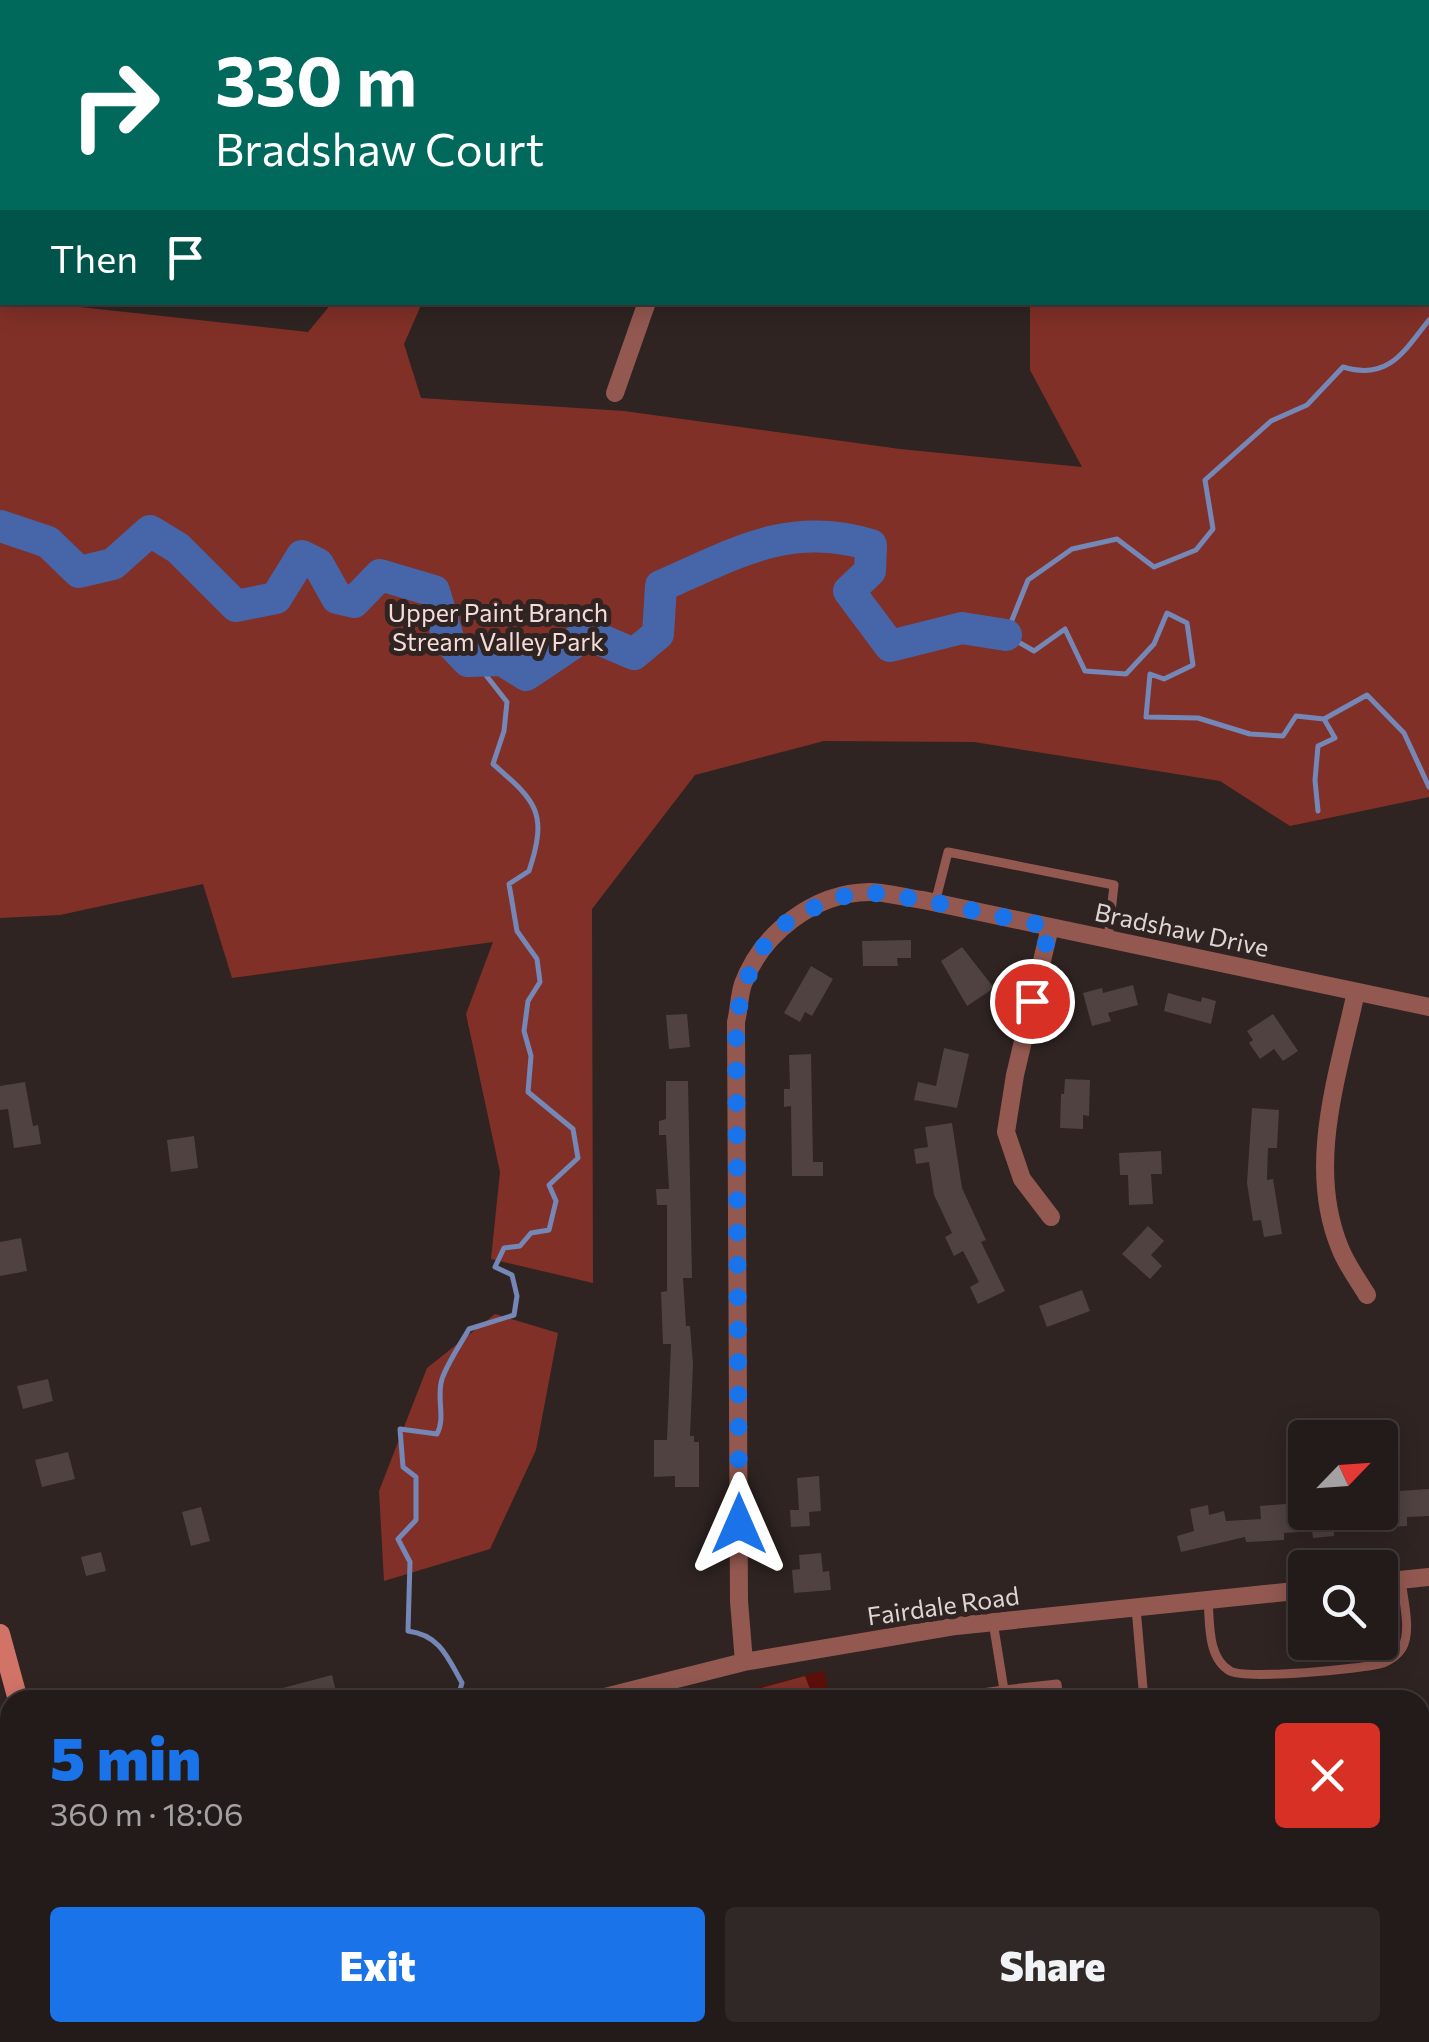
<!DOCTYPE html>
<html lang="en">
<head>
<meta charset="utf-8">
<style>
  body { margin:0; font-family:Commissioner,sans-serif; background:#2f2827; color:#f1f3f6; height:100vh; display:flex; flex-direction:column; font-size:38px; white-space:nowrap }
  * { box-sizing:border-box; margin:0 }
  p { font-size:32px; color:#a3a1a2 }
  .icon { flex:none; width:55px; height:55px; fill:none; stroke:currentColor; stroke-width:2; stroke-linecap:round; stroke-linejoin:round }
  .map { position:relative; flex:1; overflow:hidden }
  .details { position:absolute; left:0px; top:1690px; width:1430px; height:352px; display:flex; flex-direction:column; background:#231b1a; border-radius:30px 30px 0 0; box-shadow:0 5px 25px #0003,0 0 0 2px #403939 }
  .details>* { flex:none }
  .hud { position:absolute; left:0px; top:0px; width:1430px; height:305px; box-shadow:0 5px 25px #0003,0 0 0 2px #403939; background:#00695c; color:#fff; overflow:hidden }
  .needle { width:65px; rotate:65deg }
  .tools { position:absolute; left:1288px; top:1420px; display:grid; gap:20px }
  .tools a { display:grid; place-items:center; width:110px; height:110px; border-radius:10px; background:#231b1a; box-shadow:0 5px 25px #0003,0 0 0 2px #403939; font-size:50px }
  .pin { position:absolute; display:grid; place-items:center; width:85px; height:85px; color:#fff; margin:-42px; border:5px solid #fff; border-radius:50%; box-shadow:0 2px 10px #0007 }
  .me { position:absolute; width:110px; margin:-55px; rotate:0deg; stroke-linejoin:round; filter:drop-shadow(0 0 8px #0008) }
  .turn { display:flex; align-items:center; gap:35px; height:210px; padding:0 50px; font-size:45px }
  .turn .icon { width:130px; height:130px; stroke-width:2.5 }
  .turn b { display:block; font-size:70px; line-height:85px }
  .then { display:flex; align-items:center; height:95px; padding:0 50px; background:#0003; gap:20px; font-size:38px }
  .round { display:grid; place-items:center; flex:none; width:105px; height:105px; border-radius:10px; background:#2f2827 }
  .head { display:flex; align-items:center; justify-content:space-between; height:170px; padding:0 50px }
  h1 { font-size:60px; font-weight:800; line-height:75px; color:#1a73e8 }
  .primary-button { display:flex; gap:20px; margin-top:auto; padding:20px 50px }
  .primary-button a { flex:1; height:115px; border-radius:10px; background:#1a73e8; color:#fff; font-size:40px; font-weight:800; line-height:115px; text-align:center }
  .primary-button a+a { background:#2f2827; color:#f1f3f6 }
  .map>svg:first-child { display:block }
</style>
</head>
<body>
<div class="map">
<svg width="1429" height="2042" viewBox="0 0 1429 2042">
  <rect width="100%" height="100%" fill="#2f2422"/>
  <!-- green -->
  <path fill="#5e0f0a" d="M824,1671L830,1700H706Z
    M317,2033H475L478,2042H319Z"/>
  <!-- forest -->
  <path fill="#813027" d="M0,0H73L2,2L0,108Z
    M1228,0H1429V797L1290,826L1220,781L974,742L824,741L695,775L592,909L593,1283L491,1259L500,1172L466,1014L493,942L232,978L203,884L60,915L0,918V298L2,302L43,303L308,332L332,303H422L404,344L421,398L624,411L900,449L1082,467L1030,370V303L1428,302V2Z
    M495,1314L558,1333L536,1450L490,1549L384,1581L379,1491L427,1368Z
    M805,1676L814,1700H717Z
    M889,2032L891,2042H478L475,2033Z"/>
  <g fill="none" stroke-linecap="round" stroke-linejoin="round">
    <!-- stream -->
    <path stroke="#7487b6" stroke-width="5" d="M1429,320C1404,351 1389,381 1343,367L1307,405L1271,421L1205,480L1213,529L1196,550L1154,567L1117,539L1072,549L1028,580L1006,635L1034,651L1065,629L1085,671L1126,674L1154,644L1167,613L1187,623L1193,665L1164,679L1150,674L1146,717L1198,718L1250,734L1283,736L1296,716L1324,719L1367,695L1404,733L1429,787
      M1318,811L1315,780L1318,746L1335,738L1324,719
      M457,1700L462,1683C448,1658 440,1635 408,1631L410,1562L398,1539L416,1520V1477L403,1467L400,1429L437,1434C446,1417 436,1398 442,1379C448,1362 460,1345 469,1329L514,1315L517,1296L512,1275L495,1267L504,1248L520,1246L531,1233L549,1230L556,1201L549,1185L578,1158L573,1129L528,1092L531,1056L524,1031L528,1001L540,982L537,959L517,931L509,884L529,871C548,813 537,802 493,764L504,731L507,702L485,674L468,661
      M475,2032L478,2042"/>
    <!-- river -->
    <path stroke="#4765a9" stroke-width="32" d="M0,526L48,542L79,572L113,564L150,531L178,548L236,606L276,598L302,556L318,564L337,598L354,602L380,575L434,591L449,641L468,661L502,660L526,675L587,634L634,654L658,634L661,586C734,554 789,520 871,545L870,571L849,591L890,646L962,628L1006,635"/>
  </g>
  <!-- building -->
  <path fill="#4f4240" d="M911,940V958H897L898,966H863L862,941Z
    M962,947L994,988L967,1006L941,961Z
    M811,966L833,979L812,1016L805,1012L800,1022L784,1013Z
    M1133,985L1138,1005L1108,1013L1111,1021L1092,1026L1083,993L1102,988L1103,993Z
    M1168,993L1201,1002L1202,997L1216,1001L1211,1024L1164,1011Z
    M687,1014L690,1047L669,1049L666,1015Z
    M1273,1014L1298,1051L1283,1061L1274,1049L1260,1059L1249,1043L1253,1040L1247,1031Z
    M944,1048L969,1054L957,1108L914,1100L918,1082L936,1086Z
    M811,1054L813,1162H823V1176H792L791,1106L784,1107V1089H790L789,1055Z
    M1065,1079L1090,1080L1089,1116L1083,1115V1129L1060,1128L1061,1094H1064Z
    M666,1081H688L692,1278H683L686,1326H690L693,1364L690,1436H694V1442H699V1487H675V1476L654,1477V1440H667L671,1344H663L661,1292L667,1291V1205H657L656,1189H669L666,1135H659V1121L666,1119Z
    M25,1082L33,1126L38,1125L41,1144L14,1148L8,1109L0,1110V1086Z
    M1252,1108L1279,1110L1277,1148H1268L1267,1180L1273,1179L1282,1234L1264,1237L1261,1220L1253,1221L1247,1183Z
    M952,1123L962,1188L986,1240L981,1242L1005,1291L978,1304L970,1287L979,1282L963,1251L954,1256L945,1237L952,1233L934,1195L929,1162L916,1164L914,1149L928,1147L925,1127Z
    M194,1136L198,1168L171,1172L167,1140Z
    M1161,1151L1162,1174H1151L1153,1204L1129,1205L1128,1175H1120L1119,1153Z
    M1148,1226L1164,1241L1151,1255L1162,1266L1150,1279L1122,1254Z
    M21,1238L27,1271L0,1276V1242Z
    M1082,1290L1090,1311L1047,1327L1039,1306Z
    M48,1379L53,1401L23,1409L17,1386Z
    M68,1452L75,1479L42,1487L35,1460Z
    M819,1476L821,1511L809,1512L810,1526L791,1527L790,1510H799L797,1478Z
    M1429,1489V1516L1407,1517V1526L1387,1527L1384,1492Z
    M1298,1503V1512H1333L1334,1536L1313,1538L1312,1531L1284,1533V1540L1246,1542L1245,1537L1181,1552L1177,1536L1194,1531L1190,1509L1208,1505L1209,1515L1224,1511L1226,1521L1261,1519L1260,1506Z
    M201,1507L210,1541L191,1546L182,1512Z
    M101,1552L106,1571L86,1576L81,1557Z
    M821,1553L823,1572L829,1571L831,1590L794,1593L792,1570L800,1569L799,1555Z
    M332,1675L338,1700H256V1695Z"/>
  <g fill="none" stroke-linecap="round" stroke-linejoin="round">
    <!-- lane -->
    <path stroke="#935951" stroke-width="9" d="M935,903L948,852L1114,885L1108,939
      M1208,1600C1210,1622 1207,1658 1230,1671C1245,1680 1365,1669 1383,1663C1390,1660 1398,1655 1402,1648C1412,1631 1403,1599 1401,1580
      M1136,1608L1144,1700
      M1004,1690L1057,1684L1059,1700
      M930,1700L1004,1690L993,1622"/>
    <!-- street -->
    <path stroke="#935951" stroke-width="18" d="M619,0L626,2
      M1275,0L1276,2
      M777,2L779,0
      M615,393L647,302
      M1050,927L1015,1075L1006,1132L1022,1179L1051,1217
      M1356,992C1338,1075 1306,1166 1340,1248C1346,1264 1358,1280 1367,1295
      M1380,1582L1429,1577
      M744,1662L739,1601L736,1022C739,1010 739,996 743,984C762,933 814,893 869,892C887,892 906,898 923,900L1429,1007
      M593,1700L744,1662L956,1626L1305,1590"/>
    <!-- secondary -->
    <path stroke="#d17467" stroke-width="20" d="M118,2L120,0
      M0,177L2,174
      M0,1634L18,1700
      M105,2032L108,2042"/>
  </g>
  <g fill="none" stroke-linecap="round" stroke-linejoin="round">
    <!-- route -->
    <path stroke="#1a73e8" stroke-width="18" stroke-dasharray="0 32.4" d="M739,1524L736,1022L744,984L765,944L790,919L834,898L868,892L923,900L1050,927L1032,1001"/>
  </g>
  <g text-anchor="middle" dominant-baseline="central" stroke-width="10" stroke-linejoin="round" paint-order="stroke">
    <!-- park labels -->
    <g font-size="25" fill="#f6dcd8" stroke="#2f2422">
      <text x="498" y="612">Upper Paint Branch<tspan x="498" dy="29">Stream Valley Park</tspan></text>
    </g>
    <!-- street labels -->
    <g font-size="25" fill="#ded6d5" stroke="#2f2422">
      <text transform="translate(1182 929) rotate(12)">Bradshaw Drive</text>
      <text transform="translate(943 1605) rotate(-8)">Fairdale Road</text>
    </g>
  </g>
</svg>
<div class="tools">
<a><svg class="needle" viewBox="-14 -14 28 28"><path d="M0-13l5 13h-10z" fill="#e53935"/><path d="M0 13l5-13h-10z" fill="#a3a1a2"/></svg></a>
<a><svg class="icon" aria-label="search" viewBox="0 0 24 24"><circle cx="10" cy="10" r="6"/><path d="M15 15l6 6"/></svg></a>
</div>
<div class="pin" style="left:1032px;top:1001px;background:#d93025"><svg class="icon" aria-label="arrive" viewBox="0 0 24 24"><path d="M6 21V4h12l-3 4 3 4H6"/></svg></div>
<svg class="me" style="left:739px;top:1524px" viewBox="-20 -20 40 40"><path d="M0-17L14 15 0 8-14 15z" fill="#1a73e8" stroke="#fff" stroke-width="4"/></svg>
<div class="hud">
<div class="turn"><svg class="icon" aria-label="right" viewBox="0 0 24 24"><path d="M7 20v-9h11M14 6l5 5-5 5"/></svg><div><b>330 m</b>Bradshaw Court</div></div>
<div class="then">Then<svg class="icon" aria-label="arrive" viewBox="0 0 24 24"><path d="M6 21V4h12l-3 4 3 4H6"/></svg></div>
</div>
<section class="details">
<div class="head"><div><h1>5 min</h1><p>360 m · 18:06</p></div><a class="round" style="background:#d93025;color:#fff"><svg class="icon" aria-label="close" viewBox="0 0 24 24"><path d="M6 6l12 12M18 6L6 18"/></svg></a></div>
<div class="primary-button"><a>Exit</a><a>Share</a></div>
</section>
</div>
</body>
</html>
